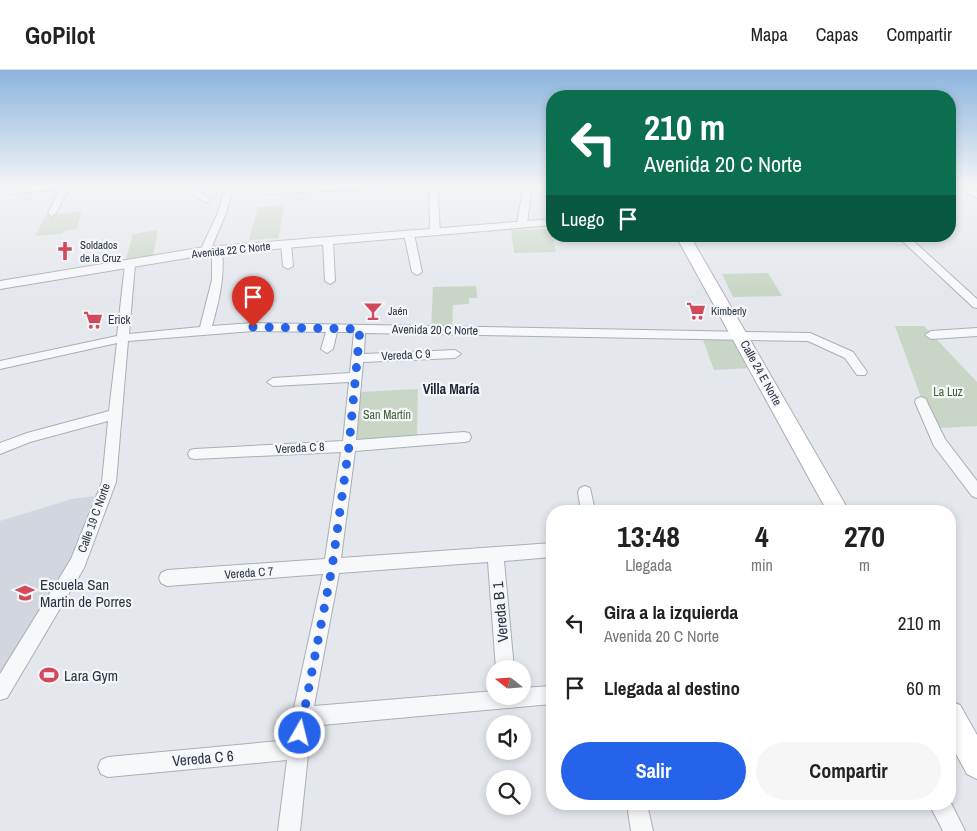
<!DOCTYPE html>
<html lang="es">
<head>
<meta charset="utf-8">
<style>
  body { margin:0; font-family:"Archivo Narrow",sans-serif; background:#f6f6f6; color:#222; height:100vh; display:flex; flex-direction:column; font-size:19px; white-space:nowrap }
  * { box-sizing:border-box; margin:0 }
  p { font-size:16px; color:#767676 }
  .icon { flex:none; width:28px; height:28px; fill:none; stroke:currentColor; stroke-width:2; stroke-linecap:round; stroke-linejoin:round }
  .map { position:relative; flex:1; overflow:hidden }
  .sheet { position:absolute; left:546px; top:435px; width:410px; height:305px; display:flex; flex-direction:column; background:#fff; border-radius:20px; box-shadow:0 2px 8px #0003 }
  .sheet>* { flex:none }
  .guide { position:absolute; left:546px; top:20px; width:410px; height:152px; border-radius:20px; box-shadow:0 2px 8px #0003; background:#0b6e4f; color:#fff; overflow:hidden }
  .needle { width:32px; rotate:287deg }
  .fabs { position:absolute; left:486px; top:590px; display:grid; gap:10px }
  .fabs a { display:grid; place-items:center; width:45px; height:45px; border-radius:50%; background:#fff; box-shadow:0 2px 8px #0003; font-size:25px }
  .pin { position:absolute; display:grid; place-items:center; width:42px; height:42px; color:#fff; margin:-51px -21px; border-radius:50% 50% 50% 0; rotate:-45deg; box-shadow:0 0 5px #0007 }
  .pin .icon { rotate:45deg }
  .me { position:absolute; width:55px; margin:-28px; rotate:8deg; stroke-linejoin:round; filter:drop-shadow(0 0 4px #0008) }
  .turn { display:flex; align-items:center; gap:18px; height:105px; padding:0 15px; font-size:22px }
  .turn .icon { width:65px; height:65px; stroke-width:2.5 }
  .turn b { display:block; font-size:35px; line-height:42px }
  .then { display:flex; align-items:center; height:48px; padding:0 15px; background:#0003; gap:10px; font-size:19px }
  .eta { display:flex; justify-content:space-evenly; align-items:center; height:85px; text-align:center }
  .eta b { font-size:30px; font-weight:800; line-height:35px }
  .button { display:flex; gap:10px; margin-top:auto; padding:10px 15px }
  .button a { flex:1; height:58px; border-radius:30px; background:#2563eb; color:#fff; font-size:20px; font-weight:800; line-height:58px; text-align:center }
  .button a+a { background:#f6f6f6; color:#222 }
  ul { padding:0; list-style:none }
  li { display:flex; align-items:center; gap:15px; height:65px; padding:0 15px }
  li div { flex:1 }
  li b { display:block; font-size:19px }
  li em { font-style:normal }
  header { display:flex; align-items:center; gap:30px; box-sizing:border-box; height:70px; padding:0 25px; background:#fff; border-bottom:1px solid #e0e0e0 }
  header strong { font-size:24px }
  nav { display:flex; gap:28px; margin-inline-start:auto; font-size:18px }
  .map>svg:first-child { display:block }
</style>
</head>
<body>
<header>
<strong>GoPilot</strong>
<nav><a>Mapa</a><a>Capas</a><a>Compartir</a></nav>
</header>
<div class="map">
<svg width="977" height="761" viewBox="0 0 977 761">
  <rect width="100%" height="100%" fill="#e4e7ec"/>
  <!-- built -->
  <path fill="#d2d6de" d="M94,426L76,483L0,603V451L72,429Z"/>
  <!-- green -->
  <path fill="#c9d6c5" d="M285,135L278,168L249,170L258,137Z
    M82,141L77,159L66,160L61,164L35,166L46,145Z
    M551,159L556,182L514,183L511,160Z
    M158,160L153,186L126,189L133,164Z
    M768,203L782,226L733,227L722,204Z
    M476,216L477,228H469V234L453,235L452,258L431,259L433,217Z
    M895,256H924L977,312V356L940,358L927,344Z
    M703,270H737L750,298L714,300Z
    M418,319L417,368L356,371L361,322Z"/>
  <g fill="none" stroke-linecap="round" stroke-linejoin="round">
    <!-- minor casing -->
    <g stroke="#a9aeb7" stroke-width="2">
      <path id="minor" d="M58,114H69L70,116L56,143L52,146L48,143L60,119L6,124L2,121L6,118Z
        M179,114H189L212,130L205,132Z
        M226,114H234L226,143L210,181L208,183H202L200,181L218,143Z
        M359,114H421L417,116L265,124L261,121L265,118Z
        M429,114H437L440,162L435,165L430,162Z
        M524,114H532L527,154L522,157L517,154Z
        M953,114H963L977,122V128Z
        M409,161L414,164L422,202L417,205L412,202L404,164Z
        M897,166H908L977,229V238L973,237Z
        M328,168L333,171L335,211L330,214L325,211L323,171Z
        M286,171L291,174L293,196L288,199L283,196L281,174Z
        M217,177L222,180C225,206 219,231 212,256L253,253L810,263L853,282L867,302L865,305H857L845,288L808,271L365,263L364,284L455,280L461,284L455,288L363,292L356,370L464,362L469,363L471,367L469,371L464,372L355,381L341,488L552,473V487L504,491L514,599H496L488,492L339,503L314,636L495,621V626H522V618L552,616V634L311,656L300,761H278L287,690L108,707L101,704L98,697L101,690L108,687L290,670L292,647L323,504L167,516L161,513L159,508L161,503L167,500L325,489L341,382L195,389L190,388L188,384L190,380L195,379L343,371L349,312L273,316L267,312L273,308L350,303L354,262H337L333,279L327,283L321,279L326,262L253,261L128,271L116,412L84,498L7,628L0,630V604L71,489L102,412L108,351L30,372L0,384V373L27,363L109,341L117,273L0,299V291L117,266L125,194L130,191L135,194L129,264L200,257L212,210V180Z
        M977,258V266L931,269L925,265L931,261Z
        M921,327L926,329L927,332L945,369L977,411V428L972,426L934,376L915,332L916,329Z
        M585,416L590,418L595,441H581L578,422L580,418Z
        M950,731L965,761H943L929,734H950Z
        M627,734H647L653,761H631Z"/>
    </g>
    <!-- tertiary casing -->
    <g stroke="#a9aeb7" stroke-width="2">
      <path id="tertiary" d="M552,149V155L205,185L0,219V211L205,177Z"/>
    </g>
    <!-- secondary casing -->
    <g stroke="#a9aeb7" stroke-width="2">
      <path id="secondary" d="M676,166H690L849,441H827Z
        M950,631L960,635L977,665V709L967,704L950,673Z"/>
    </g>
    <!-- minor -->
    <use href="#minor" fill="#f7f8fa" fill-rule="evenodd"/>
    <!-- tertiary -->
    <use href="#tertiary" fill="#f7f8fa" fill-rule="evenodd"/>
    <!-- secondary -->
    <use href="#secondary" fill="#fff" fill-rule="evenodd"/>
  </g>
  <!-- sky -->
  <linearGradient id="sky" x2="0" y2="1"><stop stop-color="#8bb4dd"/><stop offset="0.52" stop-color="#f3f4f6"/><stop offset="1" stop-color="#f3f4f6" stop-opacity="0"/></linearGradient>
  <rect width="977" height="221" fill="url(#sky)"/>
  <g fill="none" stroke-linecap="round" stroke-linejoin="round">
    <!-- route -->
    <path stroke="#2563eb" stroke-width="9" stroke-dasharray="0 16.2" d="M253,257L360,259L349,376L332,498L300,663"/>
  </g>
  <!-- icons -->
  <defs>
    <g id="church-bare" transform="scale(1.5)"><path d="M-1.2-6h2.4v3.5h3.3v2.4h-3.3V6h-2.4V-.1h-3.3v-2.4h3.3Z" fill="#d1495b" stroke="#f4f6f9" stroke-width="2.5" paint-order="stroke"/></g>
    <g id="bar-bare" transform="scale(1.5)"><path d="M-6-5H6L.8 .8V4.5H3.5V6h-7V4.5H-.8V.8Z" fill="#d1495b" stroke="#f4f6f9" stroke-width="2.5" paint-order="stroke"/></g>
    <g id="supermarket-bare" transform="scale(1.5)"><path d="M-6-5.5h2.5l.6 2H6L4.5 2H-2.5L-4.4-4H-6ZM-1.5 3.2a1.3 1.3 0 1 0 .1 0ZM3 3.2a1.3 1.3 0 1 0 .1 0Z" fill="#d1495b" stroke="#f4f6f9" stroke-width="2.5" paint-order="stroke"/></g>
    <g id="school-bare" transform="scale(1.5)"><path d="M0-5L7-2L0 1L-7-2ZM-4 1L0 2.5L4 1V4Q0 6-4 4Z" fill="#d1495b" stroke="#f4f6f9" stroke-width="2.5" paint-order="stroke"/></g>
    <g id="stadium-bare" transform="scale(1.5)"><path d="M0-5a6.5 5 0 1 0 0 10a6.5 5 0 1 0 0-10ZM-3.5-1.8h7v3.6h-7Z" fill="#d1495b" stroke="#f4f6f9" stroke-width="2.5" paint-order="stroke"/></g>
  </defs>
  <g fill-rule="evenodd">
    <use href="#church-bare" x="65" y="181"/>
    <use href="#bar-bare" x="373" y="241"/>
    <use href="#supermarket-bare" x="696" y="241"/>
    <use href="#supermarket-bare" x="93" y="250"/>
    <use href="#school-bare" x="25" y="523"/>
    <use href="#stadium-bare" x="49" y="605"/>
  </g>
  <g text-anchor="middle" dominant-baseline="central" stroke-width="4.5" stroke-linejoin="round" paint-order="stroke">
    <!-- far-poi labels -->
    <g font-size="11" fill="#2b3445" stroke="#f4f6f9" text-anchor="start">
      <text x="80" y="175">Soldados<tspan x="80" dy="13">de la Cruz</tspan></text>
      <text x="388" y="241">Jaén</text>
      <text x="711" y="241">Kimberly</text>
    </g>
    <!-- far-street labels -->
    <g font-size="11" fill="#2b3445" stroke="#f4f6f9">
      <text transform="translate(231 180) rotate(-6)">Avenida 22 C Norte</text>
    </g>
    <!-- poi labels -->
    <g font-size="12" fill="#2b3445" stroke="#f4f6f9" text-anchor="start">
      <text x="108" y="250">Erick</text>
    </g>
    <!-- street labels -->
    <g font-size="12" fill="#2b3445" stroke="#f4f6f9">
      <text transform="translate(435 260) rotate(1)">Avenida 20 C Norte</text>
      <text transform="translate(406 285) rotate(-3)">Vereda C 9</text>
      <text transform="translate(761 303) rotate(61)">Calle 24 E Norte</text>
      <text transform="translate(300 378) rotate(-3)">Vereda C 8</text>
      <text transform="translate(94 448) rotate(-70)">Calle 19 C Norte</text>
      <text transform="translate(249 503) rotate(-4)">Vereda C 7</text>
    </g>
    <!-- park labels -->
    <g font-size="12" fill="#3f6138" stroke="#f4f6f9">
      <text x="948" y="322">La Luz</text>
      <text x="387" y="345">San Martín</text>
    </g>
    <!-- neighbourhood labels -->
    <g font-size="14" font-weight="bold" fill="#1d2536" stroke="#f4f6f9">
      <text x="451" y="319">Villa María</text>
    </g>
    <!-- near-poi labels -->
    <g font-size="15" fill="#2b3445" stroke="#f4f6f9" text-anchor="start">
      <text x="40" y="514">Escuela San<tspan x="40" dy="17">Martin de Porres</tspan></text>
      <text x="64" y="605">Lara Gym</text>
    </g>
    <!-- near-street labels -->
    <g font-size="15" fill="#2b3445" stroke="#f4f6f9">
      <text transform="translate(500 542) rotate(-95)">Vereda B 1</text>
      <text transform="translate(203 688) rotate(-5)">Vereda C 6</text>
    </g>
  </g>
</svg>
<div class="fabs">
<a><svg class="needle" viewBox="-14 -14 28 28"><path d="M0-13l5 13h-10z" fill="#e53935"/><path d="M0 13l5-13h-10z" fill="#767676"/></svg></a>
<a><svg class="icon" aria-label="sound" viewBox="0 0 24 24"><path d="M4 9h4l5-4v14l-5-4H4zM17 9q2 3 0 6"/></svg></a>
<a><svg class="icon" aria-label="search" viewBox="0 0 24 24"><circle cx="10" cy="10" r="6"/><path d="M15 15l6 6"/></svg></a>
</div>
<div class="pin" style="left:253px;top:257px;background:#d93025"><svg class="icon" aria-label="arrive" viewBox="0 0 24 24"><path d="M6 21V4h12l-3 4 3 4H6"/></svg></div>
<svg class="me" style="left:300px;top:663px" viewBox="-20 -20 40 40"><circle r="17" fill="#2563eb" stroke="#fff" stroke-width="3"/><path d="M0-11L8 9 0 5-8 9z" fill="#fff"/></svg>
<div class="guide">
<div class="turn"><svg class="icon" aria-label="left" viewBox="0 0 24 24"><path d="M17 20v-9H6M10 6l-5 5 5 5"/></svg><div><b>210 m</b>Avenida 20 C Norte</div></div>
<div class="then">Luego<svg class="icon" aria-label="arrive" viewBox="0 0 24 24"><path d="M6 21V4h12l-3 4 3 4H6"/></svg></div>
</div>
<section class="sheet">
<div class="eta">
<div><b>13:48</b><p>Llegada</p></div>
<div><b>4</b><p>min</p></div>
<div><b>270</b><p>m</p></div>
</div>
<ul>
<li><svg class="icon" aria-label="left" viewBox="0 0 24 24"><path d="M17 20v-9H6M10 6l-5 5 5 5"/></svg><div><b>Gira a la izquierda</b><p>Avenida 20 C Norte</p></div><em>210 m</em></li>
<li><svg class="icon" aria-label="arrive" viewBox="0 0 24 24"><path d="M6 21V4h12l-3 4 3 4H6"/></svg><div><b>Llegada al destino</b></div><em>60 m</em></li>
</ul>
<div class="button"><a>Salir</a><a>Compartir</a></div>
</section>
</div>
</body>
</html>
